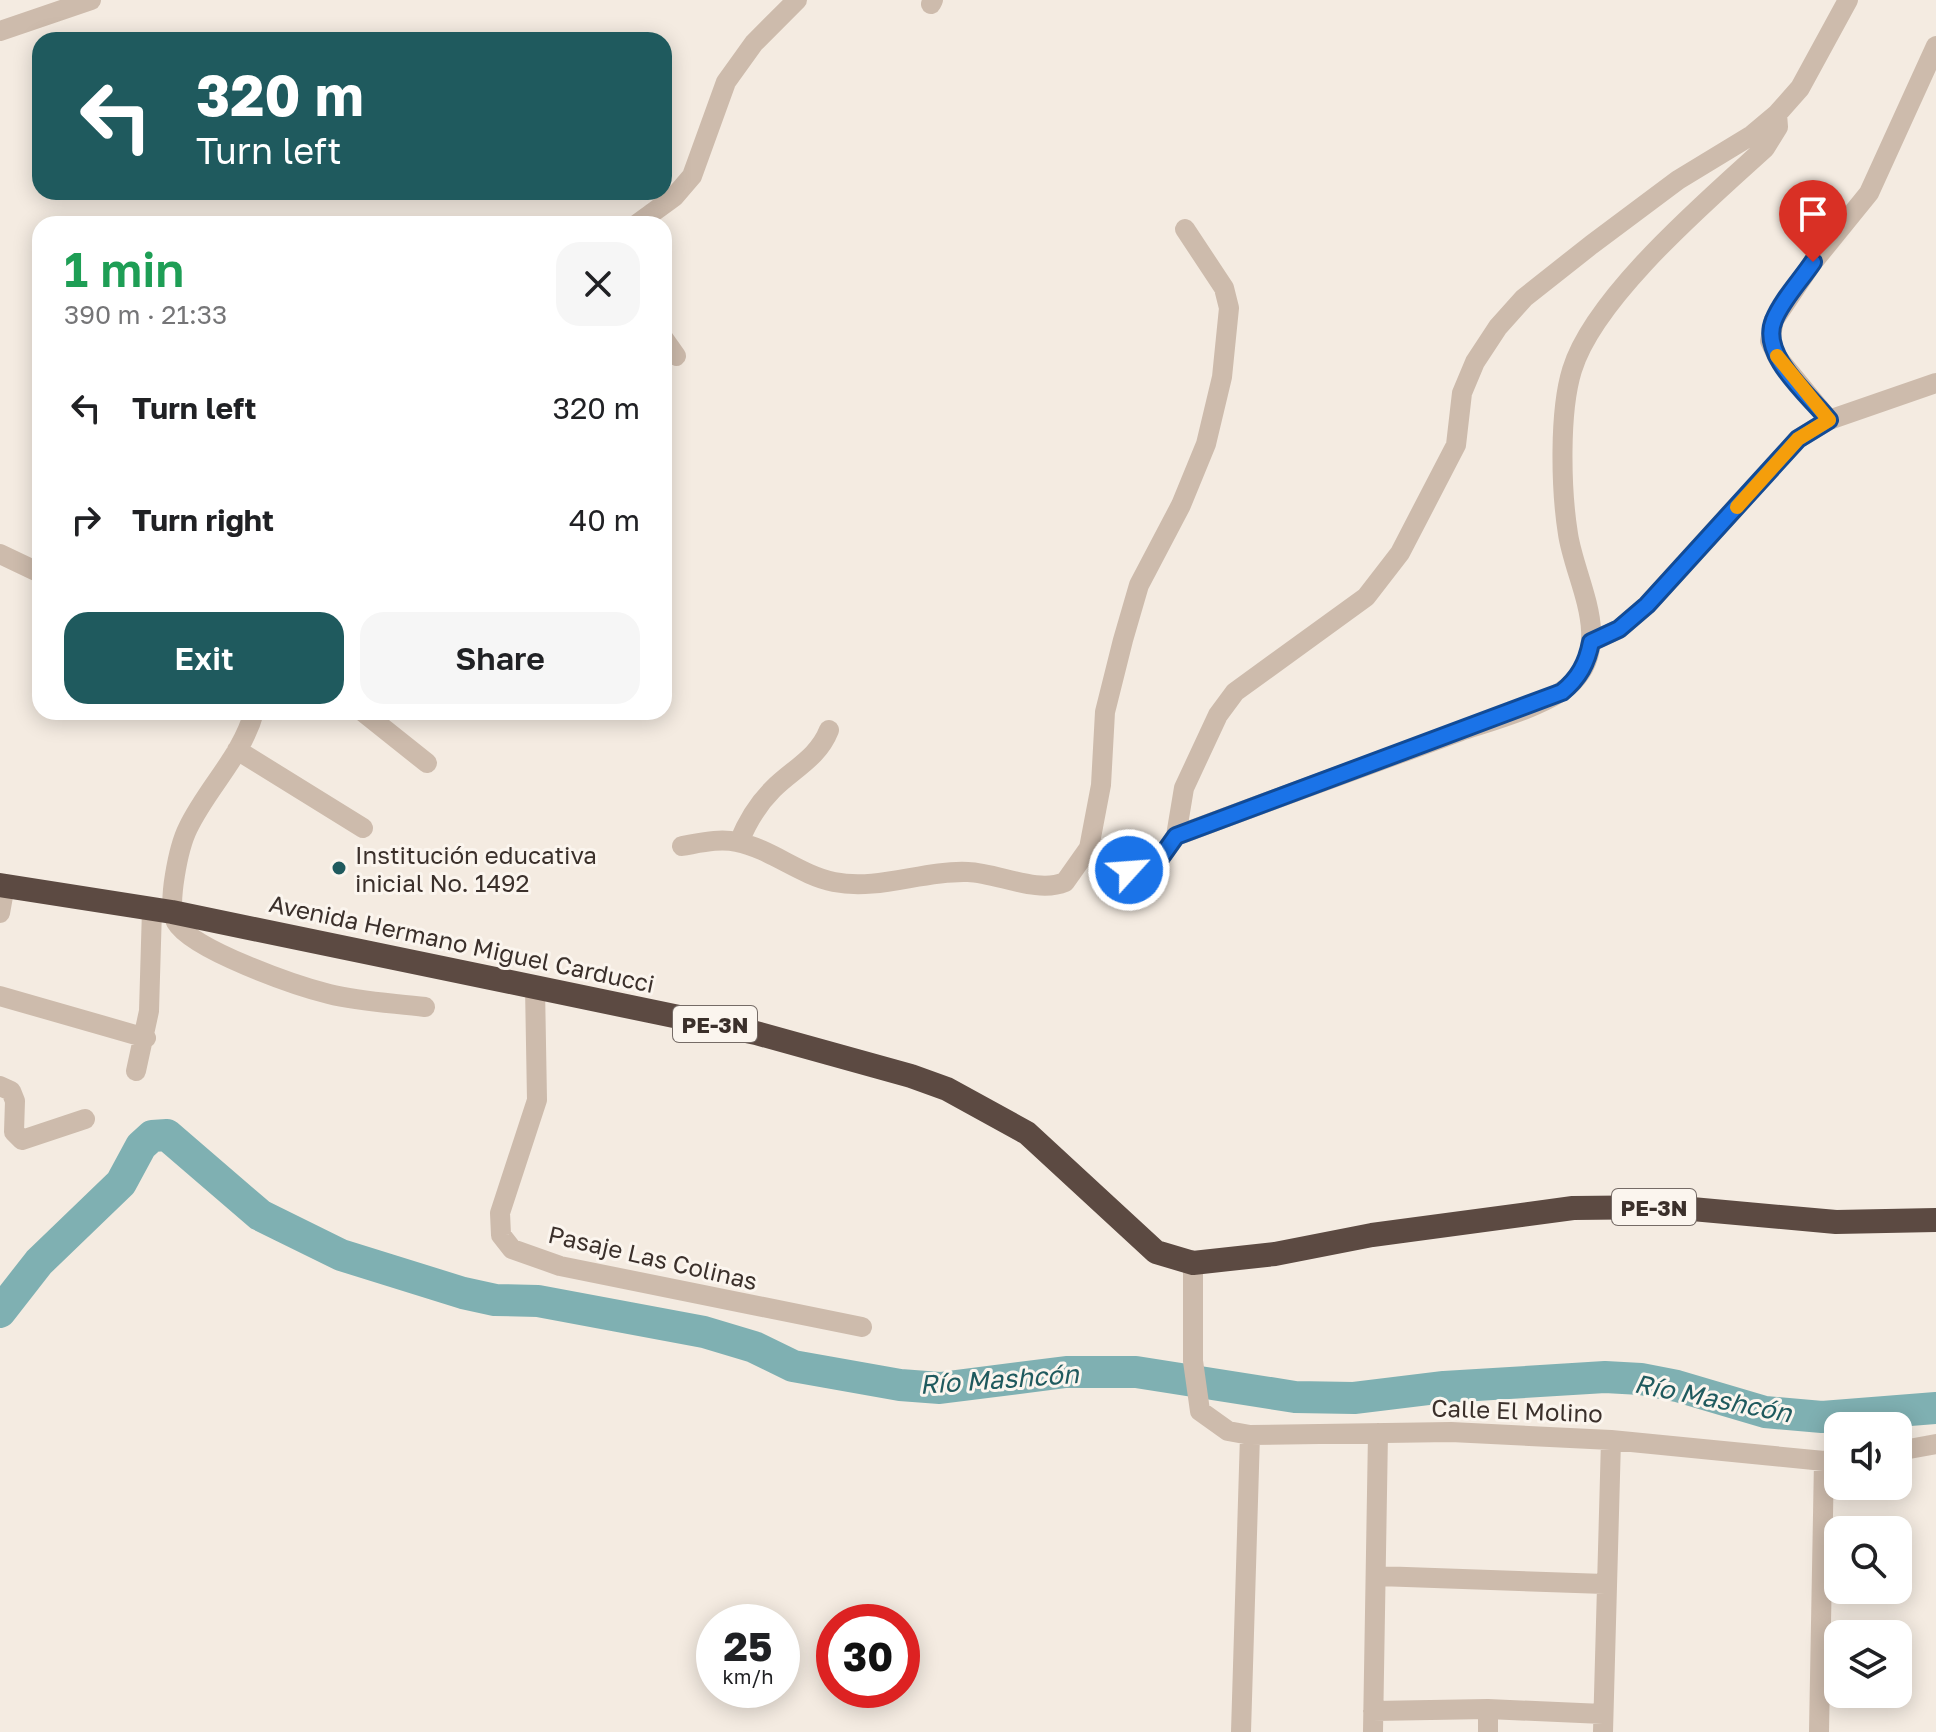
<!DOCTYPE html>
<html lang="en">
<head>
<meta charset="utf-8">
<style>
  body { margin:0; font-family:"Golos Text",sans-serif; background:#f6f6f6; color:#202124; height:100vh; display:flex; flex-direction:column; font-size:30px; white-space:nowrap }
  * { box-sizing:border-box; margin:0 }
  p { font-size:26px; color:#757577 }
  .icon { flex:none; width:44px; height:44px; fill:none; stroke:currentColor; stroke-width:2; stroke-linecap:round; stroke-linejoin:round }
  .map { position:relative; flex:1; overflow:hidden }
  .side { position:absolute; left:32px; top:216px; width:640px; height:504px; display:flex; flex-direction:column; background:#fff; border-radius:24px; box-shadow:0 4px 20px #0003 }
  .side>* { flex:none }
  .guide { position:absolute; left:32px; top:32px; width:640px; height:168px; border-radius:24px; box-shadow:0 4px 20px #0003; background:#1f5a5e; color:#fff; overflow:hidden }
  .tools { position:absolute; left:1824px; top:1412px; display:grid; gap:16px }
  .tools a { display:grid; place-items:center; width:88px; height:88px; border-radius:16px; background:#fff; box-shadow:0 4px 20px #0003; font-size:40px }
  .speed { position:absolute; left:696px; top:1604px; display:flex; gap:16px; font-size:40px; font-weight:700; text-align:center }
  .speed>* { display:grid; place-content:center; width:104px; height:104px; border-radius:50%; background:#fff; box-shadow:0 4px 20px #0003; line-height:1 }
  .speed small { font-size:20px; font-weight:400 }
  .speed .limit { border:12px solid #d22; background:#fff; color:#111 }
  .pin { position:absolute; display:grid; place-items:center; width:68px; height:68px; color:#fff; margin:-82px -34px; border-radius:50% 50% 50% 0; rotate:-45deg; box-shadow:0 0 8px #0007 }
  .pin .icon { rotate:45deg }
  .me { position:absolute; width:88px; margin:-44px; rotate:64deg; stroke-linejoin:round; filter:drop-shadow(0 0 6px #0008) }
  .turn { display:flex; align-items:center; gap:28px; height:168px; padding:0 32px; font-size:36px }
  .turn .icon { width:104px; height:104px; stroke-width:2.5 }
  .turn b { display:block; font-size:56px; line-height:68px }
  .round { display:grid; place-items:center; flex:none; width:84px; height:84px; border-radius:24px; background:#f6f6f6 }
  .summary { display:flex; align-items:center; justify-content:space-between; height:136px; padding:0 32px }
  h1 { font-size:48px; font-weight:600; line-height:60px; color:#1e9e55 }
  .cta { display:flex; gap:16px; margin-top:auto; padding:16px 32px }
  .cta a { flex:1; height:92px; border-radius:24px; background:#1f5a5e; color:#fff; font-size:32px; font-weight:600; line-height:92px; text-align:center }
  .cta a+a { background:#f6f6f6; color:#202124 }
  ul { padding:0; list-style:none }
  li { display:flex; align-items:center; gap:24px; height:112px; padding:0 32px }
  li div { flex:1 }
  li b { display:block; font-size:30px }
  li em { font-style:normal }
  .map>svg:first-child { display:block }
</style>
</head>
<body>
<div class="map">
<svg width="1936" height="1732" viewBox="0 0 1936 1732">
  <rect width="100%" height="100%" fill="#f4ebe1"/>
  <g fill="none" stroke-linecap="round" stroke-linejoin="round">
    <!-- river -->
    <path stroke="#7fb0b2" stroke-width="32" d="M0,1312L39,1262L121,1183L141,1146L152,1136L167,1135L260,1215L341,1255L463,1293L495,1300L538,1301L704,1332L754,1347L793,1366L900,1385L940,1388L1066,1372H1136L1295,1397L1354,1398L1444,1387L1605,1377L1641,1379L1677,1386L1765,1412L1822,1417L1936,1408"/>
    <!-- minor -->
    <path stroke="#cdbbac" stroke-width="20" d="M931,4L933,0
      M0,31L91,0
      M1936,46L1869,193L1813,262L1774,320L1770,341L1778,358L1829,420L1936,383
      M637,224L674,197L692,176L726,82L754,43L797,0
      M1185,229L1224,288L1229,308L1222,377L1206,444L1181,505L1139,585L1123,640L1105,712L1101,785L1089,848L1102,863L1129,870L1159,860L1176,836L1184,788L1218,715L1235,692L1366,597L1400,553L1456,445L1462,393L1475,362L1498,327L1524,298L1591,245L1678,180L1752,135L1777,114L1800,88L1848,0
      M664,339L676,356
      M0,554L40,573
      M1591,642L1619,629L1647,605L1798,439L1829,420
      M254,712C242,756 207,788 188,828C179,846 166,905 176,922C192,950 297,986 329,994C360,1002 394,1003 425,1007
      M363,712L427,763
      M237,750L363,828
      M1176,836C1271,800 1366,766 1461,731C1491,721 1550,705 1572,683C1614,641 1575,581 1568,534C1561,490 1559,412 1572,370C1594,297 1708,200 1765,148L1778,127L1777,114
      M739,842C747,822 758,804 773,789C793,769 818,758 829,730
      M682,846C700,843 719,838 737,842C771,849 800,875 834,882C879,891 923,870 968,872C998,873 1037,894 1065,882L1089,848
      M0,913L5,885
      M535,987L537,1100L500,1213L501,1235L512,1249L560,1266L862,1327
      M0,996L146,1038
      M136,1071L149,1011L152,909
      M0,1086L11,1091L15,1101L14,1132L22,1140L85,1119
      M1193,1263V1361L1200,1411L1228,1431L1250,1435L1451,1432L1611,1440L1824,1461L1838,1459
      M1898,1451L1936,1444
      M1378,1576L1605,1584
      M1488,1709V1732
      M1373,1711L1488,1709L1603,1714
      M1241,1732L1250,1435
      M1373,1732L1378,1433
      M1603,1732L1611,1440
      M1819,1732L1824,1461"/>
    <!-- highway -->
    <path stroke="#5c4a42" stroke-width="24" d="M0,885L172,912L756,1033L911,1076L947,1089L1027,1133L1156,1252L1193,1263L1275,1254L1372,1235L1573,1208L1670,1207L1836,1222L1936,1220"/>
  </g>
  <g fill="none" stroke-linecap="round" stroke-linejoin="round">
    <!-- route casing -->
    <g stroke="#114b97" stroke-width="20">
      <path id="route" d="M1129,870L1159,860L1176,836L1562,692C1579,678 1587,663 1591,642L1619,629L1647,605L1798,439L1829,420C1809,395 1759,355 1774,320C1782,300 1801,280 1813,262"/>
    </g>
    <!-- route -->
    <use href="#route" stroke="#1a73e8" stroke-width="14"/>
    <!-- slow -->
    <path stroke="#f59e0b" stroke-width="14" d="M1737,507L1798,439L1829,420L1777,356"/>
  </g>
  <!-- markers -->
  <circle fill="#1f5a5e" stroke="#fbf5ee" stroke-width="3" cx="339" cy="868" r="8"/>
  <g text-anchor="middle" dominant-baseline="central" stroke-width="6" stroke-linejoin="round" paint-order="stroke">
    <!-- shield labels -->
    <g fill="#fbf5ee" stroke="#756b66" stroke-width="2">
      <rect x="673" y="1006" width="84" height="36" rx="6"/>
      <rect x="1612" y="1189" width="84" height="36" rx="6"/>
    </g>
    <g font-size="22" font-weight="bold" fill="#3b302b">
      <text x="715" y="1024">PE-3N</text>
      <text x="1654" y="1207">PE-3N</text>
    </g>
    <!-- poi labels -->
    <g font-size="24" fill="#3b302b" stroke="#fbf5ee" text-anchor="start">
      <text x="355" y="854">Institución educativa<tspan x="355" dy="28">inicial No. 1492</tspan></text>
    </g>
    <!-- street labels -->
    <g font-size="24" fill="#3b302b" stroke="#fbf5ee">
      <text transform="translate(462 943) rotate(12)">Avenida Hermano Miguel Carducci</text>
      <text transform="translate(653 1257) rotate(13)">Pasaje Las Colinas</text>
      <text transform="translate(1517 1410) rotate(2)">Calle El Molino</text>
    </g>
    <!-- water labels -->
    <g font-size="26" font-style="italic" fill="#1f5a5e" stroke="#fbf5ee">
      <text transform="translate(999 1379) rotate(-4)">Río Mashcón</text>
      <text transform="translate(1713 1398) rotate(11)">Río Mashcón</text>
    </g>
  </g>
</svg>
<div class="tools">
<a><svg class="icon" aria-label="sound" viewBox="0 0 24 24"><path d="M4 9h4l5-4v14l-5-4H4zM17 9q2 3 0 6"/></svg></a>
<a><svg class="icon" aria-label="search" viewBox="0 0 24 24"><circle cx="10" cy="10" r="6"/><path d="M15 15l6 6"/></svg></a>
<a><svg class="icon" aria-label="layers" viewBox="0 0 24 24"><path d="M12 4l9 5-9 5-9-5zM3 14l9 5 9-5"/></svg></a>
</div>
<div class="speed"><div>25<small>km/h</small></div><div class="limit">30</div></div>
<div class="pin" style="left:1813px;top:262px;background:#d93025"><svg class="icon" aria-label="arrive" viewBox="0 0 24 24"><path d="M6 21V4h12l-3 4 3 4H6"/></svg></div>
<svg class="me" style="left:1129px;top:870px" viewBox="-20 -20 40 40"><circle r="17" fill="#1a73e8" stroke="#fff" stroke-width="3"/><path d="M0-11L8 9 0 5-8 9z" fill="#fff"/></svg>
<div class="guide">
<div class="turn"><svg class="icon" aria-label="left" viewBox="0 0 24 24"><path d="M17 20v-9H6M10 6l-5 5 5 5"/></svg><div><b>320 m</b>Turn left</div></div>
</div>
<section class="side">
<div class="summary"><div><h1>1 min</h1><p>390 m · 21:33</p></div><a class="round"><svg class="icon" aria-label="close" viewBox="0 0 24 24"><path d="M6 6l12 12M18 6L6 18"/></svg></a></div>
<ul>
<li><svg class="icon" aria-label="left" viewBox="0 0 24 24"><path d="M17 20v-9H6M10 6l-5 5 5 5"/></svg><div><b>Turn left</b></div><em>320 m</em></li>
<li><svg class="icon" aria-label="right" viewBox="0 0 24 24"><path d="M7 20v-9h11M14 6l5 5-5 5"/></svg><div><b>Turn right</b></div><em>40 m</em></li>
</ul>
<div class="cta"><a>Exit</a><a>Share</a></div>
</section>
</div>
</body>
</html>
